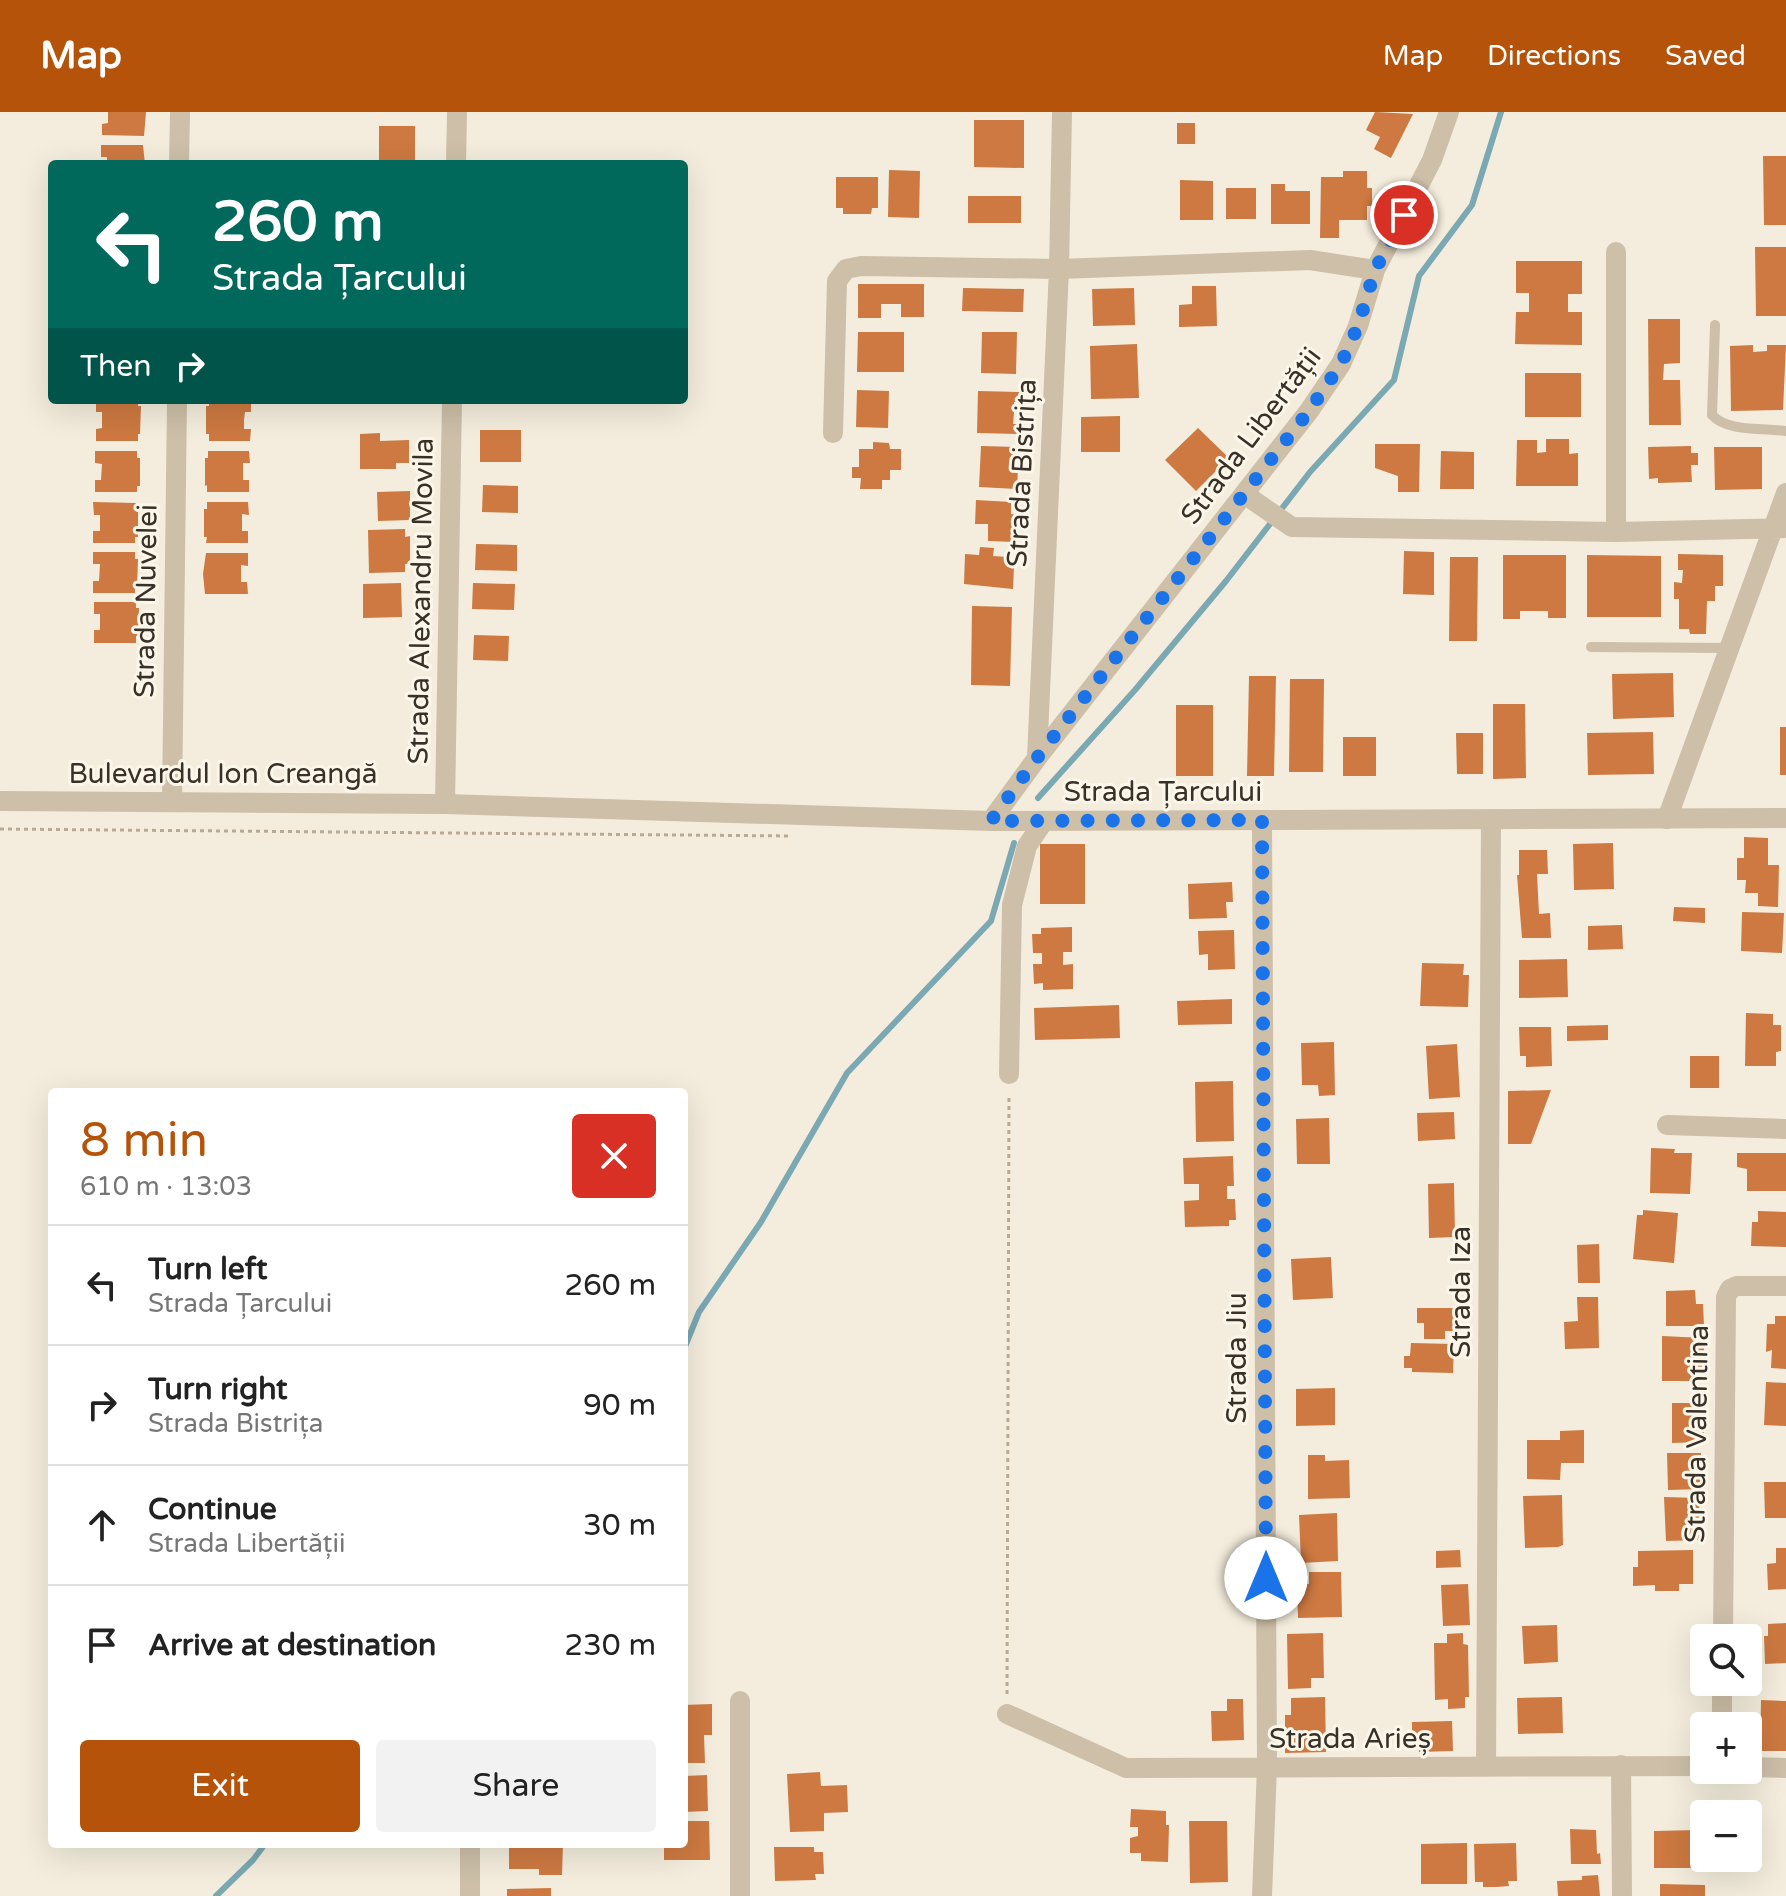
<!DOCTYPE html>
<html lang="en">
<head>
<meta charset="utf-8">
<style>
  body { margin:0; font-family:"Varela Round",sans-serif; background:#f2f2f2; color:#222; height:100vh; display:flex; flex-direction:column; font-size:30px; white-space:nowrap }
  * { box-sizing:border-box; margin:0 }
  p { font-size:26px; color:#767676 }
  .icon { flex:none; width:44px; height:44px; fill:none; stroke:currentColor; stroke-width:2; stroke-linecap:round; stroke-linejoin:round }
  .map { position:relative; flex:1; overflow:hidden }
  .side { position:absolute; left:48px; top:976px; width:640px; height:760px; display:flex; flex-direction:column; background:#fff; border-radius:8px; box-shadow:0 8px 32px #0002 }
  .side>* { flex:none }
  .top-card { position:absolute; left:48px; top:48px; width:640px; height:244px; border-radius:8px; box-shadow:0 8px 32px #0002; background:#00695c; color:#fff; overflow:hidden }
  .buttons { position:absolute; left:1690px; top:1512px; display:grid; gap:16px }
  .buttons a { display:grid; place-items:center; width:72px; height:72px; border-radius:8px; background:#fff; box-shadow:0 8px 32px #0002; font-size:40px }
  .pin { position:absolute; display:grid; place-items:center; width:68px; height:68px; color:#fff; margin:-34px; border:4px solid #fff; border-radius:50%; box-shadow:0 2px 8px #0007 }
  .me { position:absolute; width:88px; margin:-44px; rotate:0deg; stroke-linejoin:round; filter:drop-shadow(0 0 6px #0008) }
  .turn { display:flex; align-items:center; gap:28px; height:168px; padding:0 32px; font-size:36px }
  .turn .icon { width:104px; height:104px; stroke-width:2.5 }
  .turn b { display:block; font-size:56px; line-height:68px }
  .then { display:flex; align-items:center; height:76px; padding:0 32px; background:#0003; gap:16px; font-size:30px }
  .round { display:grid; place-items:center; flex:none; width:84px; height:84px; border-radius:8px; background:#f2f2f2 }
  .summary { display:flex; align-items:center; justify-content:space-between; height:136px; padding:0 32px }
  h1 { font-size:48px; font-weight:600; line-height:60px; color:#b45309 }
  .primary-button { display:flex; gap:16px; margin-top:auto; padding:16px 32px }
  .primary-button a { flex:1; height:92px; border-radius:8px; background:#b45309; color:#fff; font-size:32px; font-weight:600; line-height:92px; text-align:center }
  .primary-button a+a { background:#f2f2f2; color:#222 }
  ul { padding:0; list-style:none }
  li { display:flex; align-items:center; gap:24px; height:120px; padding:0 32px; border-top:2px solid #e0e0e0 }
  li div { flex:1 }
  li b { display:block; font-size:30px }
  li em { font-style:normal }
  header { display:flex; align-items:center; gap:48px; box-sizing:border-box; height:112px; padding:0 40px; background:#b45309; color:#fff }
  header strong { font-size:38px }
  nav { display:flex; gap:44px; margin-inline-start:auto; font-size:28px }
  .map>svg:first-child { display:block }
</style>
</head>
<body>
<header>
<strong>Map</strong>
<nav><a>Map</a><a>Directions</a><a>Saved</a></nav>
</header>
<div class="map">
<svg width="1786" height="1784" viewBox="0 0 1786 1784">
  <rect width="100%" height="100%" fill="#f4eddd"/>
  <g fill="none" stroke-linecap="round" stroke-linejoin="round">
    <!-- stream -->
    <path stroke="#7aa8b3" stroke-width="6" d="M1038,686L1135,578L1226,469L1310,360L1394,268L1419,164L1472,93L1501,0
      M684,1237L699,1200L761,1110L847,961L991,809L1014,731
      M216,1784L253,1748L265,1732"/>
  </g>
  <!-- building -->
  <path fill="#cd7941" d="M108,0H146L144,24L102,23V12L108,11Z
    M1375,0L1413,2L1391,46L1374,37L1380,25L1366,18Z
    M974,8H1024V56L974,55Z
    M1177,11H1195V32H1177Z
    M379,14H415V52H379Z
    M101,33H143L145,52H107V45H101Z
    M1763,44H1786V113H1764Z
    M889,58L920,59L919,106L888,105Z
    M1343,59H1367V76H1372V94H1367V108H1339V126H1320L1321,65H1343Z
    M836,65H878V96H872L871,102H843V96H836Z
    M1180,68L1213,69V108H1180Z
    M1271,72H1285V79H1310V112H1271Z
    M1226,76H1256V107H1226Z
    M968,84H1021V111H968Z
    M1755,135H1786V204H1756Z
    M1516,149H1582V182H1568V200H1582V233L1515,232L1516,200H1529V181H1516Z
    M858,172H924V205H901V192H881V206H858Z
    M1192,174H1216L1217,214L1179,215V193L1192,192Z
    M963,176L1024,177L1023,200L962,199Z
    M1134,176L1135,213L1093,214L1092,177Z
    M1648,207H1680V251L1664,252L1663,268H1680L1681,313H1649Z
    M858,220H904V260H857Z
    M982,220H1017L1016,262L981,261Z
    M1137,232L1139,286L1091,287L1090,234Z
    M1753,233V240L1767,239V233H1786L1783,298L1731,299L1730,234Z
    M1525,261H1581V305H1525Z
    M857,278L889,279L888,316L856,315Z
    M978,279L1020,280V290H1014V301L1013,312H1019V322L977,321Z
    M96,288H138V294H141L140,322H138V329H96V317L102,316V300H96Z
    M209,288H251V300H245L244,308V317H251L250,329H209V322H206V294H209Z
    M1120,304V340H1081V305Z
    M1198,316L1229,346L1196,379L1165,348Z
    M480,318H521V350H480Z
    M380,321V329L409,328V351H396V357H360V322Z
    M1546,327H1569V342L1578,341V374H1516L1517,328H1537V341L1546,340Z
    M873,330L889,331L890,337H901V358H890V368H882V377H860L861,366H852V355H859V337H873Z
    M1375,332H1420L1419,380H1398V364L1375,356Z
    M981,334L1019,335L1017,377L979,375Z
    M1691,334V341H1698V353H1691L1692,370L1658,371V366L1649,367L1648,335Z
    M1714,335H1762V377L1715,378Z
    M95,339H137V346H140V374H137V380H95V368H101L102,352L95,351Z
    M208,339H249L250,351H243V368H249V380H207V373L205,374V346H208Z
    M1441,339L1474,340V377H1440Z
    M483,373L518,374V401L482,400Z
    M410,379V408L378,409L377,380Z
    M976,388L1011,390V402L1016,403L1015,430L988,429V412H975Z
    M93,390L136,391V397H138V425H135V431H93V419H100V403H94Z
    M207,390H248L249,403L242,402V419H248V431H206L207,425H204V397H207Z
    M405,417V425L410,424V452H405V460L369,461L368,418Z
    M476,432L517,433V459L475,458Z
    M980,435L994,436L993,444L1007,445V455H1014L1013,477L964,472L965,442L979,443Z
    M1404,439L1434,440V483L1403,482Z
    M93,440H135V447H138L137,475H135V481H93V469H99L100,452H93Z
    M206,441H248V454L241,453V470H247L248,482H205L203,462Z
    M1678,442L1723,443V474H1715V489H1707L1706,522H1690L1689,517H1679V487H1674V470L1682,471L1683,458H1678Z
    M1503,443H1566V506H1548V499H1520V507H1503Z
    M1587,443L1661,444V505H1587Z
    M1450,445H1478L1477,529H1449Z
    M401,471L402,505L363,506V472Z
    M473,471L515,472L514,498L472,497Z
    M94,490H136V496H139L138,524H136V531H94V518H100V502H94Z
    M972,494L1012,495L1010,574L971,573Z
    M474,523L509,524L508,549L473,548Z
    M1673,561L1674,605L1613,607L1612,562Z
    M1249,564H1276L1274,664H1247Z
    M1290,567H1324L1323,660H1289Z
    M1493,592H1525L1526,666L1493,667Z
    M1176,593H1213V664H1176Z
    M1780,615H1786V663H1780Z
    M1653,620L1654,662L1588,663L1587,621Z
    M1456,621H1483V662H1457Z
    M1343,625H1376V664H1343Z
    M1744,725L1768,726V753H1779L1778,795L1758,794V781H1745L1746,768H1737V746H1744Z
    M1613,731L1614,777L1574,778L1573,732Z
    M1040,732H1085V792H1040Z
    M1519,738H1547L1548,762H1537L1539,802L1550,801L1551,826H1522L1517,763H1519Z
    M1232,770L1233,790H1226L1227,806L1189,807L1188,772Z
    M1674,795L1705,796V811L1673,809Z
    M1742,800L1784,801L1782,841L1741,839Z
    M1622,813L1623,837L1588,838V814Z
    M1072,815V840H1063V853L1073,852V877L1043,878V871L1034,872L1033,852H1042V841H1033L1032,822H1041V816Z
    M1234,818L1235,857L1208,858V842L1199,843L1198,819Z
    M1567,847L1568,885L1519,886V848Z
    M1422,851L1464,852L1463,863H1469L1468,895L1420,894Z
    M1232,887V912L1178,913L1177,889Z
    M1119,893L1120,926L1035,928L1034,896Z
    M1746,901L1773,902V913H1781V939L1776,940V954H1745Z
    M1608,913V928L1567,929V914Z
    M1519,915H1551L1552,954L1526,955V944H1520Z
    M1334,930L1335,983L1319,984L1318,973H1302L1301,931Z
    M1457,932L1460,985L1429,987L1426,934Z
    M1690,944H1719V976H1690Z
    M1233,969L1234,1029L1196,1030L1195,970Z
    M1551,978L1531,1032H1508V979Z
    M1454,1000L1455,1027L1418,1029L1417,1001Z
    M1329,1006L1330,1052H1297L1296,1007Z
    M1651,1036L1675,1037L1674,1041H1692L1690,1082L1650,1081Z
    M1737,1041H1786V1079H1747V1057L1737,1055Z
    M1233,1044L1234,1074H1227V1087H1235L1236,1108H1229V1114L1185,1115L1184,1089L1199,1088V1072H1184L1183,1046Z
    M1454,1071L1455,1125L1429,1126L1428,1072Z
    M1643,1098L1678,1101L1674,1151L1633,1147L1637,1103H1643Z
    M1758,1099L1786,1100V1135L1751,1134L1752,1110H1758Z
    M1599,1132L1600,1171H1578L1577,1133Z
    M1331,1145L1333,1186L1293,1188L1291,1147Z
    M1695,1178L1696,1192H1703L1704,1214H1666V1179Z
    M1577,1185H1598L1599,1236L1565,1237L1564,1210L1578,1209Z
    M1417,1196H1459V1219H1445V1227H1424V1211H1417Z
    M1775,1204H1786V1257L1771,1256L1772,1238L1766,1240L1767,1212H1775Z
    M1662,1224L1704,1226V1269H1662Z
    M1411,1231L1454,1232L1453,1261L1412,1260V1256H1404V1244H1410Z
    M1766,1270L1786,1271V1314L1764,1313Z
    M1335,1276V1313L1296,1314V1277Z
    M1672,1291H1703L1704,1330L1672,1331Z
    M1584,1318V1351H1561L1560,1368L1527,1367V1328H1560V1319Z
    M1667,1341H1701L1702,1377L1668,1378Z
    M1308,1343H1325V1349L1349,1348L1350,1386L1308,1387Z
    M1764,1370H1786V1406H1765Z
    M1562,1383L1563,1433L1558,1435L1525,1436L1523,1384Z
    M1664,1385L1699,1386L1700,1428L1666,1429Z
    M1337,1401L1338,1449L1301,1451L1299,1403Z
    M1776,1436H1786V1477L1768,1478L1767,1452L1776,1451Z
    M1460,1438L1461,1455L1436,1456V1439Z
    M1693,1438V1472H1679V1479H1655V1473L1633,1474V1455H1638V1439Z
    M1309,1460H1341L1342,1505L1298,1506L1297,1473L1309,1472Z
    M1468,1472L1470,1513L1443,1514L1441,1473Z
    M1786,1511V1551L1765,1552L1764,1524H1768V1512Z
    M1557,1513L1558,1550L1524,1552L1522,1514Z
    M1323,1521L1324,1566H1311V1576L1288,1577L1287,1522Z
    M1463,1521V1532L1468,1533L1469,1585H1465V1596L1448,1597V1587L1435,1588L1434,1531H1447V1522Z
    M1325,1585L1326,1640L1285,1641V1603H1291V1586Z
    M1562,1585L1563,1621L1518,1622L1517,1586Z
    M1227,1587H1243L1244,1628L1212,1629L1211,1599H1227Z
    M1761,1588L1786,1589V1639H1760Z
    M712,1592V1623H704L705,1651H684V1593Z
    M1452,1609L1453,1639L1419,1640V1627H1412V1610Z
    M820,1660L821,1674L847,1673L848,1700L824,1701V1719L790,1720L787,1662Z
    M707,1663L708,1699L684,1700V1664Z
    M1131,1697L1166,1699V1713H1169L1168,1750L1141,1749V1741H1130V1726L1138,1724V1715H1130Z
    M684,1709H709L710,1748H664V1732H684Z
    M1189,1709H1227L1228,1770L1190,1771Z
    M1570,1717L1596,1718L1597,1742L1600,1741L1601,1752H1571Z
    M1698,1718V1756H1654V1719Z
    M1467,1731V1772H1421V1732Z
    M1516,1731L1517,1769H1508L1509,1774L1496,1775H1483V1770H1475L1474,1732Z
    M509,1732H563L562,1763H539V1757H509Z
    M774,1735H814V1740H823L824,1762H815L816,1768L775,1769Z
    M1598,1763L1600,1784H1558L1557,1769L1582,1768V1764Z
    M1660,1772L1705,1773V1784H1660Z
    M551,1776V1784H507V1777Z"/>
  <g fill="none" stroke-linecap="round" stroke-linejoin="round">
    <!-- path -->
    <path stroke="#b9a992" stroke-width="3" stroke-dasharray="4 4" stroke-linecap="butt" d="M0,717L792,724
      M1007,1582L1009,982"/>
    <!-- service -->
    <path stroke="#cdbfa8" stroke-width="10" d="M1715,213L1712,303C1727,320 1764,316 1786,319
      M1591,535L1729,536"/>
    <!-- minor -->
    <path stroke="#cdbfa8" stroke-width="20" d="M179,52L180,0
      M456,52L457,0
      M1616,140V420
      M833,321L837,169L846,157L861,154L1059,157L1310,148L1375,158
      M1244,382L1292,415L1616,420L1786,416
      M1037,646L1309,299L1341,252L1358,214L1375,158L1432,48L1449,0
      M172,690L177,288
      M445,692L452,288
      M1667,707L1786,381
      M991,709L1037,646L1059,157L1062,0
      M1009,962L1012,793L1027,734L1044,709
      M1667,1013L1786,1017
      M1723,1526L1726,1185L1730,1177L1737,1174H1786
      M1007,1602L1126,1656L1704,1654
      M1722,1614V1570
      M1621,1653L1622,1784
      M1486,1654L1491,707
      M1748,1655L1786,1656
      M470,1732V1784
      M740,1784V1589
      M1262,1784L1267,1655L1262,708"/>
    <!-- tertiary -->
    <path stroke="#cdbfa8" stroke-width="20" d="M0,689L445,692L991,709L1786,706"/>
  </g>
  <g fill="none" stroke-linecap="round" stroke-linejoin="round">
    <!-- route -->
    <path stroke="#1a73e8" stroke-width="14" stroke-dasharray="0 25.2" d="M1266,1466L1262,708L991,709L1037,646L1309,299L1341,252L1358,214L1375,158L1404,103"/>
  </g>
  <g text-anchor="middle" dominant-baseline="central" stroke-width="6" stroke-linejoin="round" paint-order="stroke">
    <!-- street labels -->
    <g font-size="28" fill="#393028" stroke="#fbf6ea">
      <text transform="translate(1251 324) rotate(-53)">Strada Libertății</text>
      <text transform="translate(1022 361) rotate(-87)">Strada Bistrița</text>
      <text transform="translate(146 489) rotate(-89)">Strada Nuvelei</text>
      <text transform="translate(421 489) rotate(-89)">Strada Alexandru Movila</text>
      <text x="223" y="662">Bulevardul Ion Creangă</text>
      <text x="1163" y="680">Strada Țarcului</text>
      <text transform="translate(1461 1180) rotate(-90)">Strada Iza</text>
      <text transform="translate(1237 1246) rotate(-90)">Strada Jiu</text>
      <text transform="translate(1697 1322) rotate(-89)">Strada Valentina</text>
      <text x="1350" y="1627">Strada Arieș</text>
    </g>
  </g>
</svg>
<div class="buttons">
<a><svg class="icon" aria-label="search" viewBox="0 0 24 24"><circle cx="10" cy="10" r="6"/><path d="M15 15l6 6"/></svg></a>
<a>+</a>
<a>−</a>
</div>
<div class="pin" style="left:1404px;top:103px;background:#d93025"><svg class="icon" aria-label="arrive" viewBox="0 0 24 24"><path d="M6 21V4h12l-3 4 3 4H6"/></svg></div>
<svg class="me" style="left:1266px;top:1466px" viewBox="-20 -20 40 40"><circle r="19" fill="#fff"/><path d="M0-13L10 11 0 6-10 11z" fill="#1a73e8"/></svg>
<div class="top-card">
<div class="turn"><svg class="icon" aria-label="left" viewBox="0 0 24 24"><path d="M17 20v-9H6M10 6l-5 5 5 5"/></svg><div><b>260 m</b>Strada Țarcului</div></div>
<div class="then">Then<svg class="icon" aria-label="right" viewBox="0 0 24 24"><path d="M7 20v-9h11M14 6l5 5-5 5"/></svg></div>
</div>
<section class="side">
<div class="summary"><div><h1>8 min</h1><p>610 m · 13:03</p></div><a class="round" style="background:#d93025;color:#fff"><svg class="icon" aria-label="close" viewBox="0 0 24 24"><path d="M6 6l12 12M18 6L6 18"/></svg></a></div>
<ul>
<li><svg class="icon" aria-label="left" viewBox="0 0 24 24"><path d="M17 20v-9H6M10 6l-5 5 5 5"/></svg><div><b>Turn left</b><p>Strada Țarcului</p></div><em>260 m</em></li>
<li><svg class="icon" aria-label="right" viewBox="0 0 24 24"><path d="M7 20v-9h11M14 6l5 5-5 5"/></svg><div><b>Turn right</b><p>Strada Bistrița</p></div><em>90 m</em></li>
<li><svg class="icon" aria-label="ahead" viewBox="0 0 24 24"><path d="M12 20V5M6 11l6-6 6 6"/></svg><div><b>Continue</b><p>Strada Libertății</p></div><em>30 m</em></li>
<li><svg class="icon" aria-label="arrive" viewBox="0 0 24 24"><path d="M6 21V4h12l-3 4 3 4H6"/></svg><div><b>Arrive at destination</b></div><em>230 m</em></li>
</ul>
<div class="primary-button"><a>Exit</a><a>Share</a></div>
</section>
</div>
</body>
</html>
